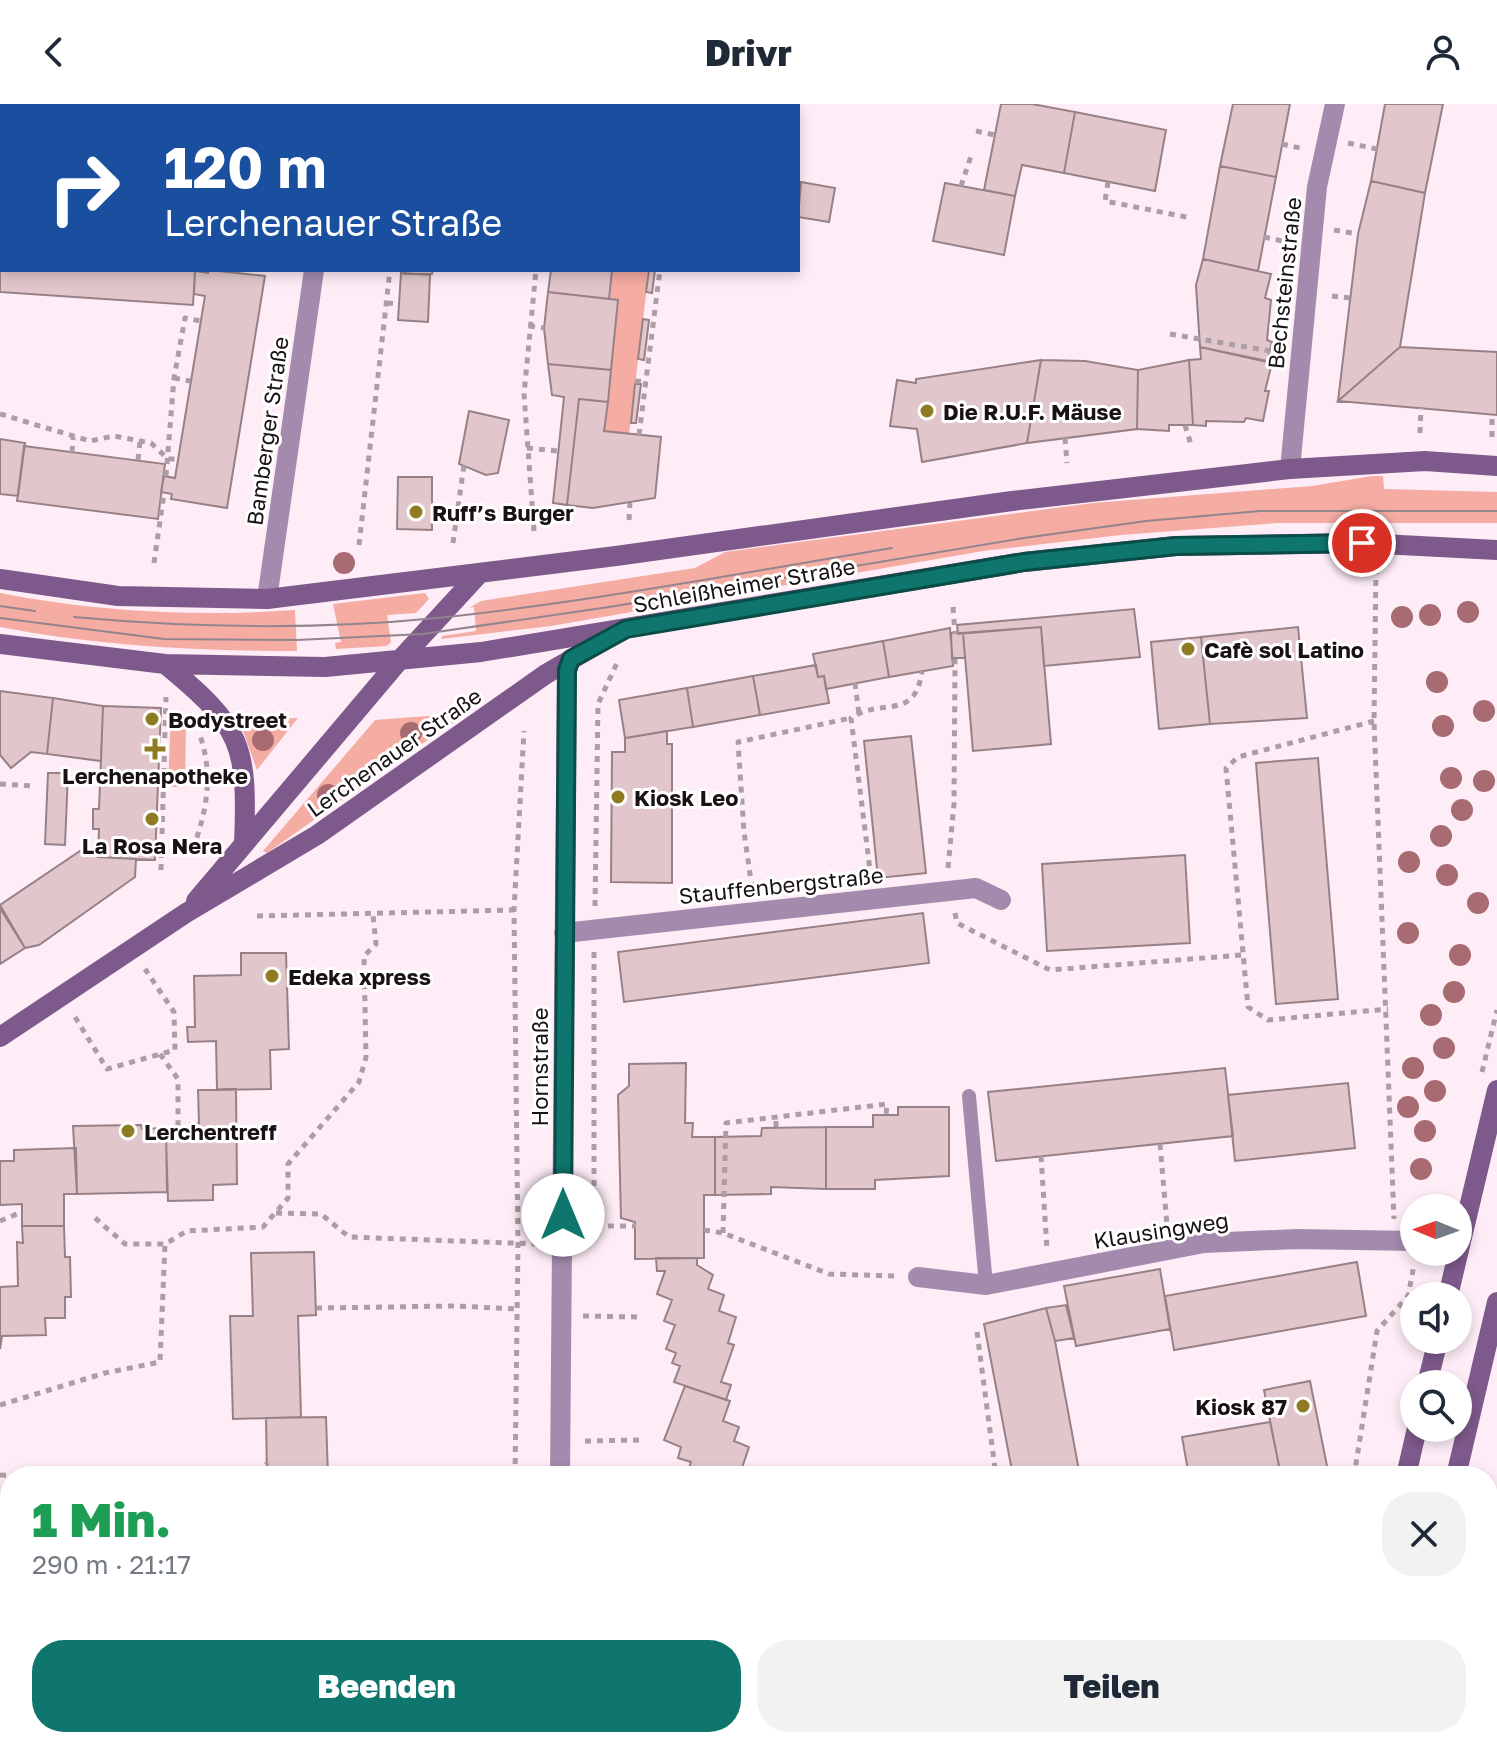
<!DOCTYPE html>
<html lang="de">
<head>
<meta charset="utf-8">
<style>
  body { margin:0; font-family:"Golos Text",sans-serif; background:#f2f2f3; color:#1f2937; height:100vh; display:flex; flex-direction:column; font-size:30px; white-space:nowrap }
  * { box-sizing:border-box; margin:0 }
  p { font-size:26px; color:#747a83 }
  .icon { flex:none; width:44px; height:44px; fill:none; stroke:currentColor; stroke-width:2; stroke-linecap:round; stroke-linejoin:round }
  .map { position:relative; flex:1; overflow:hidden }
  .panel { position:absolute; left:0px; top:1362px; width:1498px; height:282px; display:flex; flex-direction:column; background:#fff; border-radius:32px 32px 0 0; box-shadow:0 4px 12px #0003 }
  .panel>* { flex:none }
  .hud { position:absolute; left:0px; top:0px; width:800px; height:168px; box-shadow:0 4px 12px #0003; background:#1a4fa0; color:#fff; overflow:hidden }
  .needle { width:52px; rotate:271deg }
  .tools { position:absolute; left:1400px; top:1090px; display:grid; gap:16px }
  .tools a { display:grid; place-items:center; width:72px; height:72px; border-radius:50%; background:#fff; box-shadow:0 4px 12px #0003; font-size:40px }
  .pin { position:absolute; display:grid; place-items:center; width:68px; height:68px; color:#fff; margin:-34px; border:4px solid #fff; border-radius:50%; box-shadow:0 2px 8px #0007 }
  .me { position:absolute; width:88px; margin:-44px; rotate:0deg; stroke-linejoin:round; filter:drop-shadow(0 0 6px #0008) }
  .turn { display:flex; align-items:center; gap:28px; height:168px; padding:0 32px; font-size:36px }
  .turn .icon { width:104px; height:104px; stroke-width:2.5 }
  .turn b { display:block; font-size:56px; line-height:68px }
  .round { display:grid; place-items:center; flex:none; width:84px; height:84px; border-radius:32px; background:#f2f2f3 }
  .summary { display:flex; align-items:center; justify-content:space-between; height:136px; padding:0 32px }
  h1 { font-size:48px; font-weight:800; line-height:60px; color:#1e9e55 }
  .action { display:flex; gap:16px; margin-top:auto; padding:16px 32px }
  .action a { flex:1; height:92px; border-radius:32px; background:#0f766e; color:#fff; font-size:32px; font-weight:800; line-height:92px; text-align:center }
  .action a+a { background:#f2f2f3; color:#1f2937 }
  header { display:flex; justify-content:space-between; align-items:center; height:104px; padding:0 32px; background:#fff; font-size:36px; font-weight:800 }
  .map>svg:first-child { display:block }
</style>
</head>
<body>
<header><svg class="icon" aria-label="back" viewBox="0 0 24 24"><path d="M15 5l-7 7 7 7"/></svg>Drivr<svg class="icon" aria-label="person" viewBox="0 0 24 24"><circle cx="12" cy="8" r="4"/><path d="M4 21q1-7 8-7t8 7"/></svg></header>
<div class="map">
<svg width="1497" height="1643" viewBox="0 0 1497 1643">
  <rect width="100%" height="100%" fill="#feedf7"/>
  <!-- green -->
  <path fill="#f4aca3" d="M612,166H649L629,330L604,327L618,196L609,195Z
    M1372,372H1383L1384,385L1497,388V419H1277L1121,431L983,447L551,522L441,535L442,532L476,527L474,503L469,504L481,497L695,464L725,448L1093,399L1312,382Z
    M0,489C95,508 199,513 295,506L297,547C198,547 98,542 0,523Z
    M425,489L429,495L416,509L387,511L391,538L387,542L336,545L335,539L341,538L333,500Z
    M171,608L182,612L186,619L185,683H168Z
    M466,609L267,749L263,747L375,616Z
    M298,614L257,666L239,616Z"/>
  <!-- building -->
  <path fill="#e1c7cc" stroke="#988186" stroke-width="2" d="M0,0H96L2,2V30Z
    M96,0H250L96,2Z
    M568,0H633L568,2Z
    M1001,0H1032L1075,8L1064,69L1022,61L1015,92L984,86Z
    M1233,0H1290L1276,73L1220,62Z
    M1385,0H1443L1425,89L1371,77Z
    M1075,8L1166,26L1155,87L1064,69Z
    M1220,62L1276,73L1258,167L1203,155Z
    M1371,77L1425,89L1400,243L1338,297L1358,130Z
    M801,78L835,84L829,118L798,113Z
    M945,79L1015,92L1004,151L933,137Z
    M0,126L2,166H195L193,201L0,188Z
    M1203,155L1271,170L1265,194L1271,196L1267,236L1272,238L1267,257L1200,243L1196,181Z
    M209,166L265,172L227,404L171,395L172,390L161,388L164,372L175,374L205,192L194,190L195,167L208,169Z
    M406,166H433L432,170H405Z
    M551,166H612L609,195L548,188Z
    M649,166H655L652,189L646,188Z
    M401,169L430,171L428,218L398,216Z
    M548,188L618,196L611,266L548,260L544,224Z
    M643,215L649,216L644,256L638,255Z
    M1200,243L1272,259L1265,287H1269L1263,317L1246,314L1244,318L1206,317V322L1193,321L1189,256L1201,255Z
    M1400,243L1497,248V311L1338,297Z
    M1041,256L1027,339L922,358L917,325L890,322L897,276L916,279V275Z
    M1041,256L1085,257L1138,266L1137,325L1027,339Z
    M1189,256L1193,321H1169V327L1137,325L1138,266Z
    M548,260L611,266L608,298L579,295L567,401L553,399L564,293L552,291Z
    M635,280H641L636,319H631Z
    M579,295L608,298L604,327L661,333L655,394L593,404L567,401Z
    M469,307L509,316L498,369L486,371L459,360Z
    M0,335L25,339L18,392L0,390Z
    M24,342L165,360L158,415L17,397Z
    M398,373H432V426L397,425Z
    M1134,505L1140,553L1044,562L1041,523L958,530L957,521Z
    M1041,523L1051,640L973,647L963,529Z
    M1298,523L1307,614L1210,620L1201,533Z
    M950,524L953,562L889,573L883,537Z
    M951,529H963L965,554H952Z
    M1201,533L1210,620L1159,625L1151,538Z
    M883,537L889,573L826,585L824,572L818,573L813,550Z
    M816,561L818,573L824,572L829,599L760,611L753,572Z
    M753,572L760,611L693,623L687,584Z
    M687,584L693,623L625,634L619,596Z
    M0,587L53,594L47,650L31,648L11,664L0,651Z
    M53,594L103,602L101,657L47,650Z
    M103,602L161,604L155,756L98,753L99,725H93V705H99Z
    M667,627V640H672V779L611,778L612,648H625V634Z
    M911,632L926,769L878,774L864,637Z
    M1318,654L1338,895L1276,900L1256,659Z
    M48,669H68L65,741L45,740Z
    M83,745L87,752L98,745V753L136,755L135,773L39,841L25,844L0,801Z
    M1185,751L1190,839L1047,847L1042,760Z
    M0,804L25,844L0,860Z
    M923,809L929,859L624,898L618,848Z
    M241,849H286L289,945L270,946L271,985L217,986L216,937L188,938L187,923H195L194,872L241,871Z
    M686,959L685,1019H693L692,1033H715V1091H704V1154L635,1155V1118L621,1114L618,991L629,982V960Z
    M1225,964L1233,1032L996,1057L988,988Z
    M1348,979L1355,1044L1235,1057L1228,991Z
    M236,985L237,1080L213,1081V1096L168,1097L166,1034L190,1033V1019H199L198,986Z
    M898,1003H949V1072L875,1076V1085H826V1023H873V1011H898Z
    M141,1021L142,1025L166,1024L167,1088L77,1090L73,1022Z
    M826,1023V1085L771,1083V1090L715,1091V1033L761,1032L762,1024Z
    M76,1044L77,1090H64V1122H22V1100L0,1101V1057H14V1046Z
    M22,1122H64L65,1153H70L71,1193H65V1214H45L46,1231L2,1232L0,1245V1183L18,1182L17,1138L23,1139Z
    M314,1148L316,1211L298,1212L301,1313L233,1315L230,1212H253L251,1149Z
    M656,1154H697V1161L713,1171L708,1185L724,1191L719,1207L736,1213L728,1239L734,1241L721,1278L731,1281L726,1296L674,1278L680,1262L672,1259L676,1249L666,1245L675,1221L664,1217L672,1196L657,1190L665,1167H657Z
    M1357,1158L1366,1212L1174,1246L1165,1192Z
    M1160,1165L1170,1225L1076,1242L1064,1182Z
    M1066,1201L1074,1234L1055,1237L1046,1204Z
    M1046,1204L1055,1237L1080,1372H1013L984,1220Z
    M1310,1277L1329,1372H1281L1264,1286Z
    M685,1282L730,1297L723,1317L739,1323L734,1337L749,1343L741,1367L750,1372H686L691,1358L678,1354L681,1343L664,1336Z
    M326,1313L328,1372H267L266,1314Z
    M1270,1318L1281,1371L1189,1372L1182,1333Z
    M0,1404H4L6,1463H0Z
    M5,1445H10V1503H7Z
    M1497,1591V1642L1436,1643V1634H1488V1592Z
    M313,1634H364L365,1643H313Z"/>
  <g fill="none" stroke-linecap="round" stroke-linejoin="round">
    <!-- path -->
    <path stroke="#ab9ea5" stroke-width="5" stroke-dasharray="6 6" stroke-linecap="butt" d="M406,2V0
      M557,2V0
      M681,2V0
      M976,27L995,31
      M1348,39L1377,45
      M1282,40L1300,44
      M1108,78L1105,97L1191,114
      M961,82L972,49
      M1334,126L1358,130
      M1264,133L1287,138
      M1332,192L1350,194
      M387,199L399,200
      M529,222L544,224
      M1170,230L1276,248
      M174,274L190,277
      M635,277L645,278
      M0,310L90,337L114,332L151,339L168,355H177
      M1185,321L1192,344
      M1420,329L1421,304
      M639,331L660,166
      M1492,333V310
      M1065,334L1067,359
      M527,344L558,347
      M72,348L73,333
      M138,356L140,337
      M166,372L174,274L185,214L201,217
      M629,416L630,399
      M534,427L524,290L536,166
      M453,439L464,361
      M359,441L390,166
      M154,459L164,389
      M1376,464L1374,617L1394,1115
      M953,503L955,530
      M855,579L859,610
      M1374,617L1238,653L1226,664L1248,903L1268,916L1388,905
      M0,680L34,682
      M193,745C207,706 214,669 199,629
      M948,764L954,700L955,555
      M161,766L166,593
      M871,774L851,614C882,593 915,618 922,567
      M752,784L744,728L738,638L851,614
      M595,802L598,600L617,559
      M955,809L957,819L1050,866L1242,851
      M257,812L514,806
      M594,848V1122H636
      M75,913L107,965L175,946L174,908L145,865
      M160,950L178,975V1029
      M1482,968L1497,906
      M776,1023V1013
      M166,1029H189
      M1160,1040L1167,1121
      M1041,1052L1047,1145
      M276,1109L321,1110L349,1133L538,1140
      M95,1114L125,1140H165L187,1127L263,1123L288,1094V1060L359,978L366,953L364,852L376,840L373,811
      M0,1117L22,1108
      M704,1126L723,1129L829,1170L895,1172
      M723,1129L726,1019L887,1000L886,1011
      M316,1204L455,1202L517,1205
      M583,1212L639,1213
      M977,1228L996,1372
      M0,1301L105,1269L160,1258L165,1140
      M585,1337L642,1336
      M0,1371L42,1372
      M263,1372L267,1359
      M515,1372L518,1140L514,806L524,627
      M1359,1372L1355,1366L1377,1227L1408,1192L1414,1161
      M1488,1494L1497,1493
      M0,1610H10
      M267,1634L268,1643
      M291,1634L298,1643
      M104,1636L114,1634
      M153,1643V1634
      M213,1643V1634
      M512,1643V1634
      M674,1643L716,1634
      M1106,1643L1151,1634
      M1425,1643V1634"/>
    <!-- lane -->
    <path stroke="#a48bae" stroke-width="14" d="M969,992L986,1181
      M1222,1634L1224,1643"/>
    <!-- street -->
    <path stroke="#a48bae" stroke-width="20" d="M337,2L338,0
      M0,92H2
      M1290,365L1317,83L1335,0
      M267,495L314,166
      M564,829L976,784L1001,796
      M918,1173L986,1181L1204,1139L1297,1135L1414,1137
      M560,1372L567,566L571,555
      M1488,1535L1497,1533
      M556,1643V1634
      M946,1643L978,1634"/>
    <!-- secondary -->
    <path stroke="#7e598b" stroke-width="20" d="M0,475L118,492L267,495L616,452L1012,397L1290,365L1425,357L1497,362
      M0,540L165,560L325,563L481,548L1024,458L1176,442L1362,439L1497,446
      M165,560C242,623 248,641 244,740
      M196,797L397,559L479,470
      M0,933L186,809L317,731L546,570L612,532
      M1448,1192L1497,986
      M1427,1280L1438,1236
      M1406,1372L1417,1324
      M1456,1372L1497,1198
      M1346,1643L1348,1634
      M1391,1643L1393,1634"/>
    <!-- tram -->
    <path stroke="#92858d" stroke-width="2" d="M0,502L35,507
      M74,513C195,524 317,526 437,514C590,498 741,469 892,444
      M0,514L164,535L297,536L423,530L609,503L1024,434L1146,417L1260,407H1497"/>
  </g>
  <!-- trees -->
  <g fill="#a76b71">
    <circle cx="344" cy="459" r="11"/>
    <circle cx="1468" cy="508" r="11"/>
    <circle cx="1430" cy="511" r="11"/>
    <circle cx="1402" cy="513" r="11"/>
    <circle cx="1437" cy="578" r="11"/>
    <circle cx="1484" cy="607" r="11"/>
    <circle cx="1443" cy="622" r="11"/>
    <circle cx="411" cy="629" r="11"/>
    <circle cx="263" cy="636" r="11"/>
    <circle cx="1451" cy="674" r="11"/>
    <circle cx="1484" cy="677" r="11"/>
    <circle cx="328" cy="691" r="11"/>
    <circle cx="1462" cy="706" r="11"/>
    <circle cx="1441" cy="732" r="11"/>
    <circle cx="1409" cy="758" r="11"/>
    <circle cx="1447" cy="771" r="11"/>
    <circle cx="1478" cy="799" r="11"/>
    <circle cx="1408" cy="829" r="11"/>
    <circle cx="1460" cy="851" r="11"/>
    <circle cx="1454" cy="888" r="11"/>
    <circle cx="1431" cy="911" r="11"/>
    <circle cx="1444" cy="944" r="11"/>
    <circle cx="1413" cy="964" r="11"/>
    <circle cx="1435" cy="987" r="11"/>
    <circle cx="1408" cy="1003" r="11"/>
    <circle cx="1425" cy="1027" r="11"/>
    <circle cx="1421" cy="1065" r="11"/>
  </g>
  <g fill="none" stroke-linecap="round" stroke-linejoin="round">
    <!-- route casing -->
    <g stroke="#0a4d48" stroke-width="20">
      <path id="route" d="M563,1111L567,566L571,555L626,525L1024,458L1176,442L1362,439"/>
    </g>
    <!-- route -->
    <use href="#route" stroke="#0f766e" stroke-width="14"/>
  </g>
  <!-- markers -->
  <g fill="#8f7c22" stroke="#fff" stroke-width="3">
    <circle cx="927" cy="307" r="8"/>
    <circle cx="416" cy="408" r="8"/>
    <circle cx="1188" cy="545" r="8"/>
    <circle cx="152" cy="615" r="8"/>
    <path d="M151 633h8v8h8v8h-8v8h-8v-8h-8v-8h8z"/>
    <circle cx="618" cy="693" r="8"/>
    <circle cx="152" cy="715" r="8"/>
    <circle cx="272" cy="872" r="8"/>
    <circle cx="128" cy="1027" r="8"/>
    <circle cx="1303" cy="1302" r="8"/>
  </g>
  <g text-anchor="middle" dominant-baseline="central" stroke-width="6" stroke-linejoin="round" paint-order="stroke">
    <!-- street labels -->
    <g font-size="22" fill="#181115" stroke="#fff">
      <text transform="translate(1284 179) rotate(-84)">Bechsteinstraße</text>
      <text transform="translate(267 327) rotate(-82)">Bamberger Straße</text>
      <text transform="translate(744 481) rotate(-10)">Schleißheimer Straße</text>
      <text transform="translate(394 648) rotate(-35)">Lerchenauer Straße</text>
      <text transform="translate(781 781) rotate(-6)">Stauffenbergstraße</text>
      <text transform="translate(539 963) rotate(-90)">Hornstraße</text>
      <text transform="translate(1161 1126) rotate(-9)">Klausingweg</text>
    </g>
    <!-- poi labels -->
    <g font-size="22" font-weight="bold" fill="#181115" stroke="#fff" text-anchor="start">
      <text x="943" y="307">Die R.U.F. Mäuse</text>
      <text x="432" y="408">Ruff’s Burger</text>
      <text x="1204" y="545">Cafè sol Latino</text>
      <text x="168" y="615">Bodystreet</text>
      <text x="155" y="671" text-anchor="middle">Lerchenapotheke</text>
      <text x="634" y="693">Kiosk Leo</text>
      <text x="152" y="741" text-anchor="middle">La Rosa Nera</text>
      <text x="288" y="872">Edeka xpress</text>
      <text x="144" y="1027">Lerchentreff</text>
      <text x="1287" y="1302" text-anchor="end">Kiosk 87</text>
    </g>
  </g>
</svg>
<div class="tools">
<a><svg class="needle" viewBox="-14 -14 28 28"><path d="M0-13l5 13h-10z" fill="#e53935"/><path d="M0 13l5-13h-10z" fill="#747a83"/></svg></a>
<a><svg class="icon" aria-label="sound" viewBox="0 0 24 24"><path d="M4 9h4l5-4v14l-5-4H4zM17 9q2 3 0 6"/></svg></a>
<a><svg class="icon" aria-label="search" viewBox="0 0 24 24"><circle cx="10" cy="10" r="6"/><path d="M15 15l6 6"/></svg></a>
</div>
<div class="pin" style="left:1362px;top:439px;background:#d93025"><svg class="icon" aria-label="arrive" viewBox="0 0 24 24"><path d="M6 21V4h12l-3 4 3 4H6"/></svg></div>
<svg class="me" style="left:563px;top:1111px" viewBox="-20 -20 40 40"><circle r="19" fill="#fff"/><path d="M0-13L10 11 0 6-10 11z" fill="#0f766e"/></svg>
<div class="hud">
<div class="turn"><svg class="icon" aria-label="right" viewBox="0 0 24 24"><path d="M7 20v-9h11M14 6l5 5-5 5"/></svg><div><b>120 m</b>Lerchenauer Straße</div></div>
</div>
<section class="panel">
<div class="summary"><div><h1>1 Min.</h1><p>290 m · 21:17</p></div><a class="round"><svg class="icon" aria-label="close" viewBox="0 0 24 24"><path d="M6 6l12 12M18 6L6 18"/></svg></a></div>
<div class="action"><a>Beenden</a><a>Teilen</a></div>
</section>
</div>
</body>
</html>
